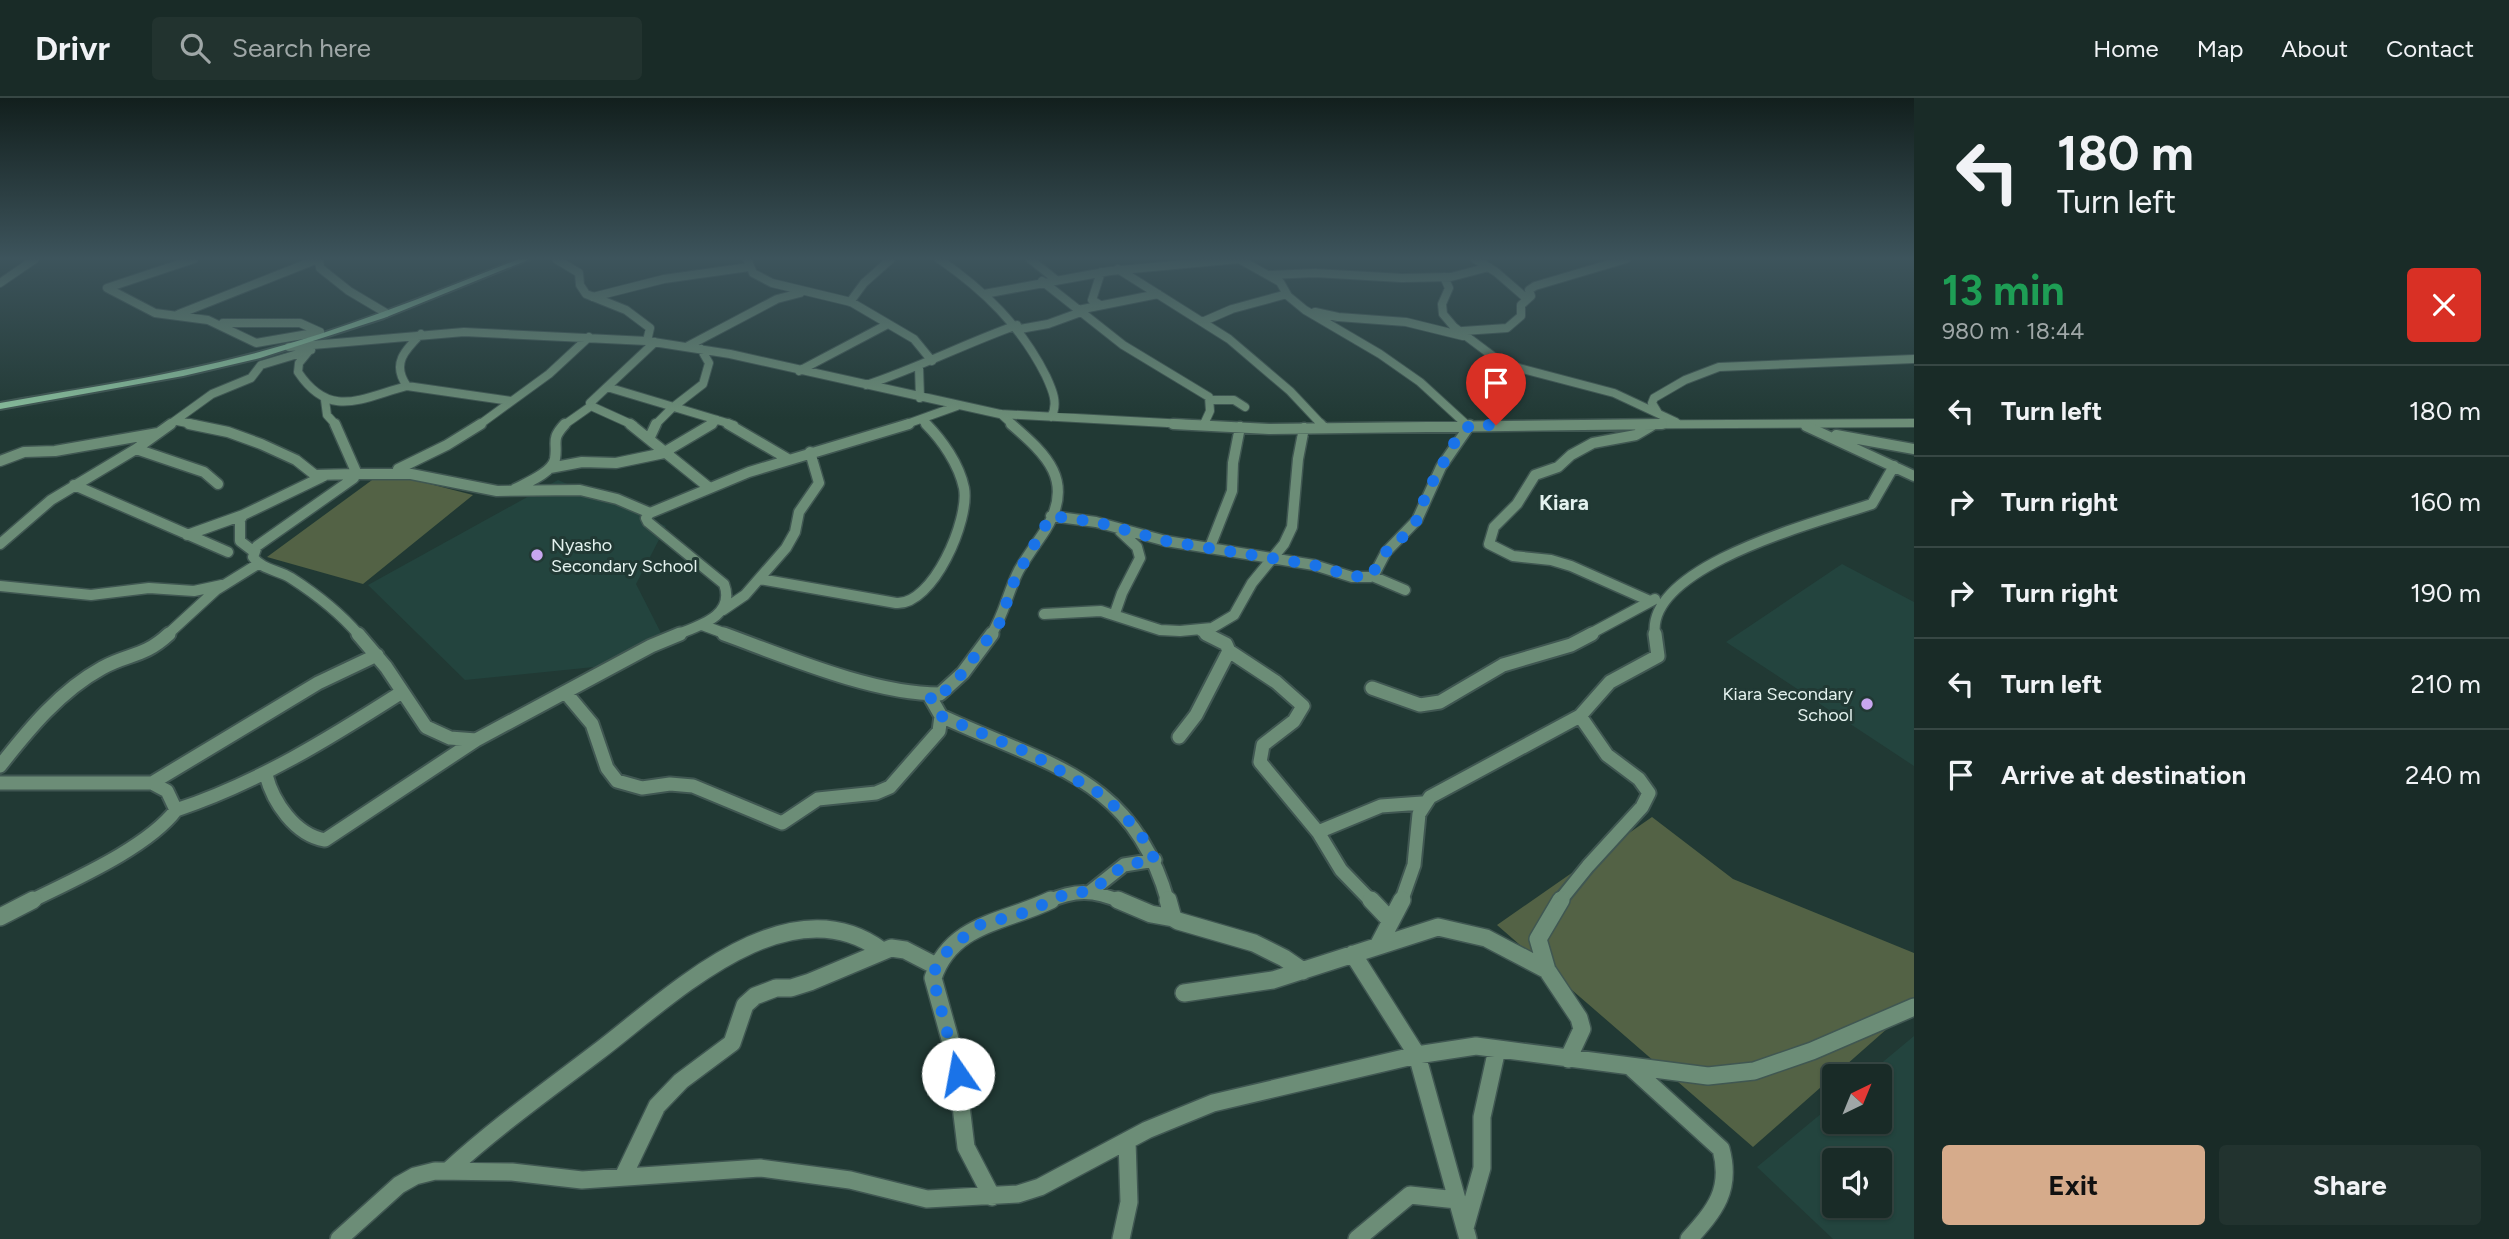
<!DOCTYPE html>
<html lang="en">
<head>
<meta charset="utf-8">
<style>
  body { margin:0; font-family:Figtree,sans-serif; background:#22332f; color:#f1f3f6; height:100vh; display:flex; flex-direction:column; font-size:26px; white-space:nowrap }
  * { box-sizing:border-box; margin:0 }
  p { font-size:23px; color:#9fa7a7 }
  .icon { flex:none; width:38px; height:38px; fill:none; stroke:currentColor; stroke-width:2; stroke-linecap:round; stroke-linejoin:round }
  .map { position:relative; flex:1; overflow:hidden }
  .panel { display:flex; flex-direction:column; background:#192b27; width:595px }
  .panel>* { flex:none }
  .top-card { background:#192b27; color:#f1f3f6; overflow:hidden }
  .needle { width:46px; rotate:43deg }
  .controls { position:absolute; left:1822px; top:966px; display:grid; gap:14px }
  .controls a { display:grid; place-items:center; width:70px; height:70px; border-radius:7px; background:#192b27; box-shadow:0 2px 5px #0004,0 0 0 2px #374744; font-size:35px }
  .pin { position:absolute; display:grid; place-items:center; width:60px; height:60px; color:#fff; margin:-72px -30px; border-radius:50% 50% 50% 0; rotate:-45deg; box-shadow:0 0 7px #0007 }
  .pin .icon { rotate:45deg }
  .me { position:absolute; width:77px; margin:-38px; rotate:348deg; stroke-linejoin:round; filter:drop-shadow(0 0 5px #0008) }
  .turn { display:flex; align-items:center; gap:24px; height:147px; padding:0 28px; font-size:32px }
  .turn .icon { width:91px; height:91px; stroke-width:2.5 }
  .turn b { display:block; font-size:49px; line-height:60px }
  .round { display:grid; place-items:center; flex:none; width:74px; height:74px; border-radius:7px; background:#22332f }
  .headline { display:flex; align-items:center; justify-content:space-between; height:119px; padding:0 28px }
  h1 { font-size:42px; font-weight:700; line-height:52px; color:#1e9e55 }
  .action { display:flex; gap:14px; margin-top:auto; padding:14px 28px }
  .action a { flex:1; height:80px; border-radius:7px; background:#d6ab8b; color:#111; font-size:28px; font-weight:700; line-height:80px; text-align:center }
  .action a+a { background:#22332f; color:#f1f3f6 }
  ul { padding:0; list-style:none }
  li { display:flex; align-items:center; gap:21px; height:91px; padding:0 28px; border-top:2px solid #374744 }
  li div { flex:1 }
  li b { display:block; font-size:26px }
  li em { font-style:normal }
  header { display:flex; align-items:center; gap:42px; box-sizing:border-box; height:98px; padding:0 35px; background:#192b27; border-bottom:2px solid #374744 }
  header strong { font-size:33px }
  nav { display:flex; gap:38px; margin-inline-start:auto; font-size:24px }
  .search { width:490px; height:63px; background:#22332f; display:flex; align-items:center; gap:18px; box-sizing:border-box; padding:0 24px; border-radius:7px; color:#9fa7a7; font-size:26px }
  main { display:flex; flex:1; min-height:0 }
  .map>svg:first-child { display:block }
</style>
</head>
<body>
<header>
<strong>Drivr</strong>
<div class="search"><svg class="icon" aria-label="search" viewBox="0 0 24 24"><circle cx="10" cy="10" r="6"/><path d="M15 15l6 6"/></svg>Search here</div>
<nav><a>Home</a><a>Map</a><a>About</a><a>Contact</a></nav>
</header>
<main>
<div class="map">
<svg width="1914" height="1141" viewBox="0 0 1914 1141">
  <rect width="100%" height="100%" fill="#213934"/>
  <!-- built -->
  <path fill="#23443e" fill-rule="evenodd" d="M558,382L666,428L636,486L661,535L604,568L465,582L368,487Z
    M1842,466L1914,504V668L1726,544Z
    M1914,938V1141H1833L1757,1069L1834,1005V1024H1880V978H1866ZM1880,1062V1108H1834V1062Z"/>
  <!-- green -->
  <path fill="#536245" d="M383,374L473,397L363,486L267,459Z
    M1652,719L1733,781L1914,855V907L1753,1049L1497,827Z"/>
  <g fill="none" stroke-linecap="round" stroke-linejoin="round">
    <!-- street-far3 casing -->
    <g stroke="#405752" stroke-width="10">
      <path id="street-far3" d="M194,161L107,190L155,215L208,222L256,245L320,234
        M319,161L320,170L349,193L386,215
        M556,161L579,175L580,187L586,196L626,212L650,230L647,243
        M747,161L753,175L772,185L851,204L914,241L932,263
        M939,161C984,192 1021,228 1046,278C1052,291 1059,306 1051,319
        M1030,161L1055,181
        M1239,161L1280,184L1288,198L1305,212L1380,256L1420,284L1467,327
        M1475,161L1496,174L1527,201
        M1118,171L1229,241L1290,293L1322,327
        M1268,177L1315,175L1402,180L1451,179L1489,169
        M1444,179L1449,190L1442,206L1443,216L1454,229L1494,259L1519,270L1614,295L1676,324
        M1042,183L1123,247L1209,299L1210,313L1204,326
        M0,185L35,161
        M984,196L1110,173L1239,161
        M593,199L664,181L749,169
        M850,204L864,185L891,161
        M1100,207L1092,202L1101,174
        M1078,212L1158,196
        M1315,214L1338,219L1406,224L1463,238
        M179,216L318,161
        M1202,224L1232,211L1287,196
        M223,225H300L320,234
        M1020,231L1048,226L1081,214
        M1463,233L1507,230L1521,218V207L1531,198L1529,192L1535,188L1626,161
        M421,236C405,252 391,266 407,288L511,303
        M688,248L777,201L800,195
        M289,249L464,234L647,243L730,256L1000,316L1204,327
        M308,254L299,265L298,274C330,322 361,300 407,288
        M919,269L920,300
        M799,273L888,226
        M866,287C918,270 966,245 1017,227
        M607,289L734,327
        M325,302L327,317L336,327
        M1210,302H1234L1245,309
        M1658,315L1652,305L1654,300L1685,282L1719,269L1914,261
        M1001,316L1013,327
        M922,322L928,327
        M177,323L197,327
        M169,327L212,296L251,280L261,267L311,252
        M479,327L549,276L589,239
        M564,327L591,308
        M633,327L591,308L590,305L655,244
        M655,327L672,310L703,286L709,265L701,251
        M710,327L717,322
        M904,327L957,308
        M1534,327L1914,325"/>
    </g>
    <!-- street-far2 casing -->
    <g stroke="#405752" stroke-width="13">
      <path id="street-far2" d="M189,326L228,334L261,346L296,362L315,377L354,376V380L257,448L253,459C262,472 279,472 291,480C316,496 340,515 359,537
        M335,326L357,376
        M630,326L707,388
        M728,326L788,361
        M1173,326L1269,331L1662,326
        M1320,326L1324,330
        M1806,328L1914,378
        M1836,337L1914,351
        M650,339L656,326
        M136,351L204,374L218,386
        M668,352L712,326
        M0,363L24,354L55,353L158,335
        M550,370L582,364L616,365L669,354
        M398,371L447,347L481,326
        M354,376H411L497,393L580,392L617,401L650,415
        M74,387L228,454
        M515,391C526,385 552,375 555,361C558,344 550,342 565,326
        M1051,418L1096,424L1166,443L1314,467L1352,479H1370L1374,477L1386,454L1417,422L1441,369L1470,327
        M187,437L243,417
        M0,446L51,402L136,351L171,326
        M1210,449L1232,393L1233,365L1240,329
        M253,453L240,443V422L243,417L324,378
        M1372,478L1405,492
        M760,481L896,505C933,508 970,421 964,390C959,366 942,342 926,326
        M0,488L91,497L149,490L194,493L222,487
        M1650,503L1571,468L1551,462L1513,458L1489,446L1494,429L1517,406L1535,377L1558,369L1571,357L1593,345L1636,337L1653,327
        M723,512L745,497L786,450L795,434L799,414L819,385L810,354
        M1115,515L1122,495L1140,460L1137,449L1120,433
        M1044,516L1101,513L1160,532L1180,533L1212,530L1234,517L1252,485L1284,446L1292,429L1298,361L1304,330
        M702,527L729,537
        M1201,533L1210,537
        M167,537L216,492L258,466
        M676,537C698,528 736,518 724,486L648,424L646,420L650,415L749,374L909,326
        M991,537C1004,517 1008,493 1019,472C1027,458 1037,445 1046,431C1075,383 1047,357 1011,326
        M1588,537L1655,501
        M1655,537C1645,467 1822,423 1872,406L1894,368"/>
    </g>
    <!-- street-far1 casing -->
    <g stroke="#405752" stroke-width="17">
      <path id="street-far1" d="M358,536L386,569L426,629L450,640L476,642L651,548L680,536
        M724,536C787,559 873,596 940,596L963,575L992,536
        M1229,553L1276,584L1303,608L1294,623L1263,647L1260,664L1318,734L1341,772L1372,804
        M1372,590L1420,607L1440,604L1503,567L1571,547L1592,536
        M566,595L592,626L607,670L617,683L642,690L670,686L693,688L782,725L818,701L876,695L890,689L939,633L941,618L929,597
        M941,618C1046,667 1133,678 1168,804
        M1179,639L1196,617L1229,553L1226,546L1206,536
        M0,668C29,631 60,593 102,570C129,555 143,560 169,536
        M266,677C273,704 295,737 325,742L476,642
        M0,685H152L167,693L176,712C147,750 73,782 29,804
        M152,685L318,585L377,557
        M176,712C258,685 330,640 402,594
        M1318,734L1381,708L1422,705
        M1090,794L1124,767L1155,762
        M1047,804C1075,791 1094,792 1122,804
        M1401,804L1414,767L1419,716L1430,699L1580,618L1610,584L1658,558L1655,536
        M1559,804L1588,768L1642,709L1649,695L1639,681L1607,657L1580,618"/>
    </g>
    <!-- street casing -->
    <g stroke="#405752" stroke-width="20">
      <path id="street" d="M1118,802L1151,816L1173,820
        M1168,802L1173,820L1178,823L1254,845L1284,860L1303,873
        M1371,802L1390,822
        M1561,802L1538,841L1547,872L1579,920L1582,931L1568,961
        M0,819L33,802
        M1379,846L1402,802
        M1353,856L1417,957L1468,1141
        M1184,895L1273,882L1438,829L1486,840L1547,872
        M1632,970L1721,1051C1732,1092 1715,1112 1689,1141
        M449,1072C496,1029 548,992 599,953C670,899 787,783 881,852
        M623,1079L657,1008L681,983L732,945L745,907L755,898L776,890H791L810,884L891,850L905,852L936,868
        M992,1099L966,1049L955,959L933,880C951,825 1006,824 1051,802
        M1465,1130L1482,1070V1019L1497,951
        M339,1141L399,1087L415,1078L435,1073L512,1074L582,1082L760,1070L850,1082L927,1101L1018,1096L1040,1089L1147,1032L1213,1005L1417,957L1476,948L1708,978L1754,973L1812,953L1914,909
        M1121,1141L1129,1104L1127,1043
        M1357,1141L1410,1097L1457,1102"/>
    </g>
    <!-- secondary casing -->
    <g stroke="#405752" stroke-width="4">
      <path id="secondary" d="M519,161H530L384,220L260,260L183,278L0,311V305C84,290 169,278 252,256C344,232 431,196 519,161Z"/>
    </g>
    <!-- street-far3 -->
    <use href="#street-far3" stroke="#6c8d77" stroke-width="8"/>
    <!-- street-far2 -->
    <use href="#street-far2" stroke="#6c8d77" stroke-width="10"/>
    <!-- street-far1 -->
    <use href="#street-far1" stroke="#6c8d77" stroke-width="13"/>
    <!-- street -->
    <use href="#street" stroke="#6c8d77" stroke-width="17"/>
    <!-- secondary -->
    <use href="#secondary" fill="#89bf9c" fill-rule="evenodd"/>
  </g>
  <!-- sky -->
  <linearGradient id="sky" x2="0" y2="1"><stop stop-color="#121f1d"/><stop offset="0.5" stop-color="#3d545c"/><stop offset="1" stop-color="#3d545c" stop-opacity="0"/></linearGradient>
  <rect width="1914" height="321" fill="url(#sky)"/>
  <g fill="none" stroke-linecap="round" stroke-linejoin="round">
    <!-- route -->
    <path stroke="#1a73e8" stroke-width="12" stroke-dasharray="0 21.6" d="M958,976L933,880L936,868L949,851L979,827L1027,814L1070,794H1090L1124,767L1155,762L1142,739L1123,716L1101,696L1031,656L941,618L929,597L942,595L954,586L999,526L1016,478L1051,418L1096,424L1166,443L1314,467L1352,478L1370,479L1388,451L1399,443L1417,422L1427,394L1456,342L1470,327H1496"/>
  </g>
  <!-- markers -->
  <g fill="#c8a6ef" stroke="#213934" stroke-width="2.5">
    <circle cx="537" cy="457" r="7"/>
    <circle cx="1867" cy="606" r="7"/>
  </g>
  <g text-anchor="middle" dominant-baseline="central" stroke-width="6" stroke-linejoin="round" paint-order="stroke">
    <!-- poi labels -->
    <g font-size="18" fill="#e4f2ef" stroke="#213934" text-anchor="start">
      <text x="551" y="447">Nyasho<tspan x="551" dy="21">Secondary School</tspan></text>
      <text x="1853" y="596" text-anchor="end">Kiara Secondary<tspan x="1853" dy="21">School</tspan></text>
    </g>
    <!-- quarter labels -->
    <g font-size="21" font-weight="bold" fill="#e4f2ef" stroke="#213934">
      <text x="1564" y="404">Kiara</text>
    </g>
  </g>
</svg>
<div class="controls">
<a><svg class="needle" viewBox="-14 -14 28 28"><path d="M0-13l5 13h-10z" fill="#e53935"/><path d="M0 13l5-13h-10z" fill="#9fa7a7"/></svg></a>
<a><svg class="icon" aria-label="sound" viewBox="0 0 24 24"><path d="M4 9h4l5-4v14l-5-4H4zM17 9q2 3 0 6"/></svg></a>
</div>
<div class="pin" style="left:1496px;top:327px;background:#d93025"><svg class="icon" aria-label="arrive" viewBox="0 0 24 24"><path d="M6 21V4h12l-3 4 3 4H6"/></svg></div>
<svg class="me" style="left:958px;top:976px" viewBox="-20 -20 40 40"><circle r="19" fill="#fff"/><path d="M0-13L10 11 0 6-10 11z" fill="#1a73e8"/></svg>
</div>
<section class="panel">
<div class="top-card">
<div class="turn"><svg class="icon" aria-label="left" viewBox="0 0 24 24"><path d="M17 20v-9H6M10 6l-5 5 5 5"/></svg><div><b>180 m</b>Turn left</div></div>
</div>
<div class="headline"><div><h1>13 min</h1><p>980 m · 18:44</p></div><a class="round" style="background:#d93025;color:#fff"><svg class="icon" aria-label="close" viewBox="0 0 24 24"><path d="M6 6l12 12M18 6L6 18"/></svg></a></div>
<ul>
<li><svg class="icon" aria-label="left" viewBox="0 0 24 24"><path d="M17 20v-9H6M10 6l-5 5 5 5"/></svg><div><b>Turn left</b></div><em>180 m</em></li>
<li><svg class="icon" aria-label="right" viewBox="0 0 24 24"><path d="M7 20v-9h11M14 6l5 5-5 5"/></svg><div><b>Turn right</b></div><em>160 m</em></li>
<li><svg class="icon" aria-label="right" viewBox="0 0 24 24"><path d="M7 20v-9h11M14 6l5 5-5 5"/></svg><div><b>Turn right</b></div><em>190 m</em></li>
<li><svg class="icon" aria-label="left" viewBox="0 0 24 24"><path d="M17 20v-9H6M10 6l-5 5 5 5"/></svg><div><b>Turn left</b></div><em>210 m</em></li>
<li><svg class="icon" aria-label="arrive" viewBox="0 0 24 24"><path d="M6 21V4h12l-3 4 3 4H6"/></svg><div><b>Arrive at destination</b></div><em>240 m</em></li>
</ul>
<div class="action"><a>Exit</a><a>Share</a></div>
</section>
</main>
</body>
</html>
